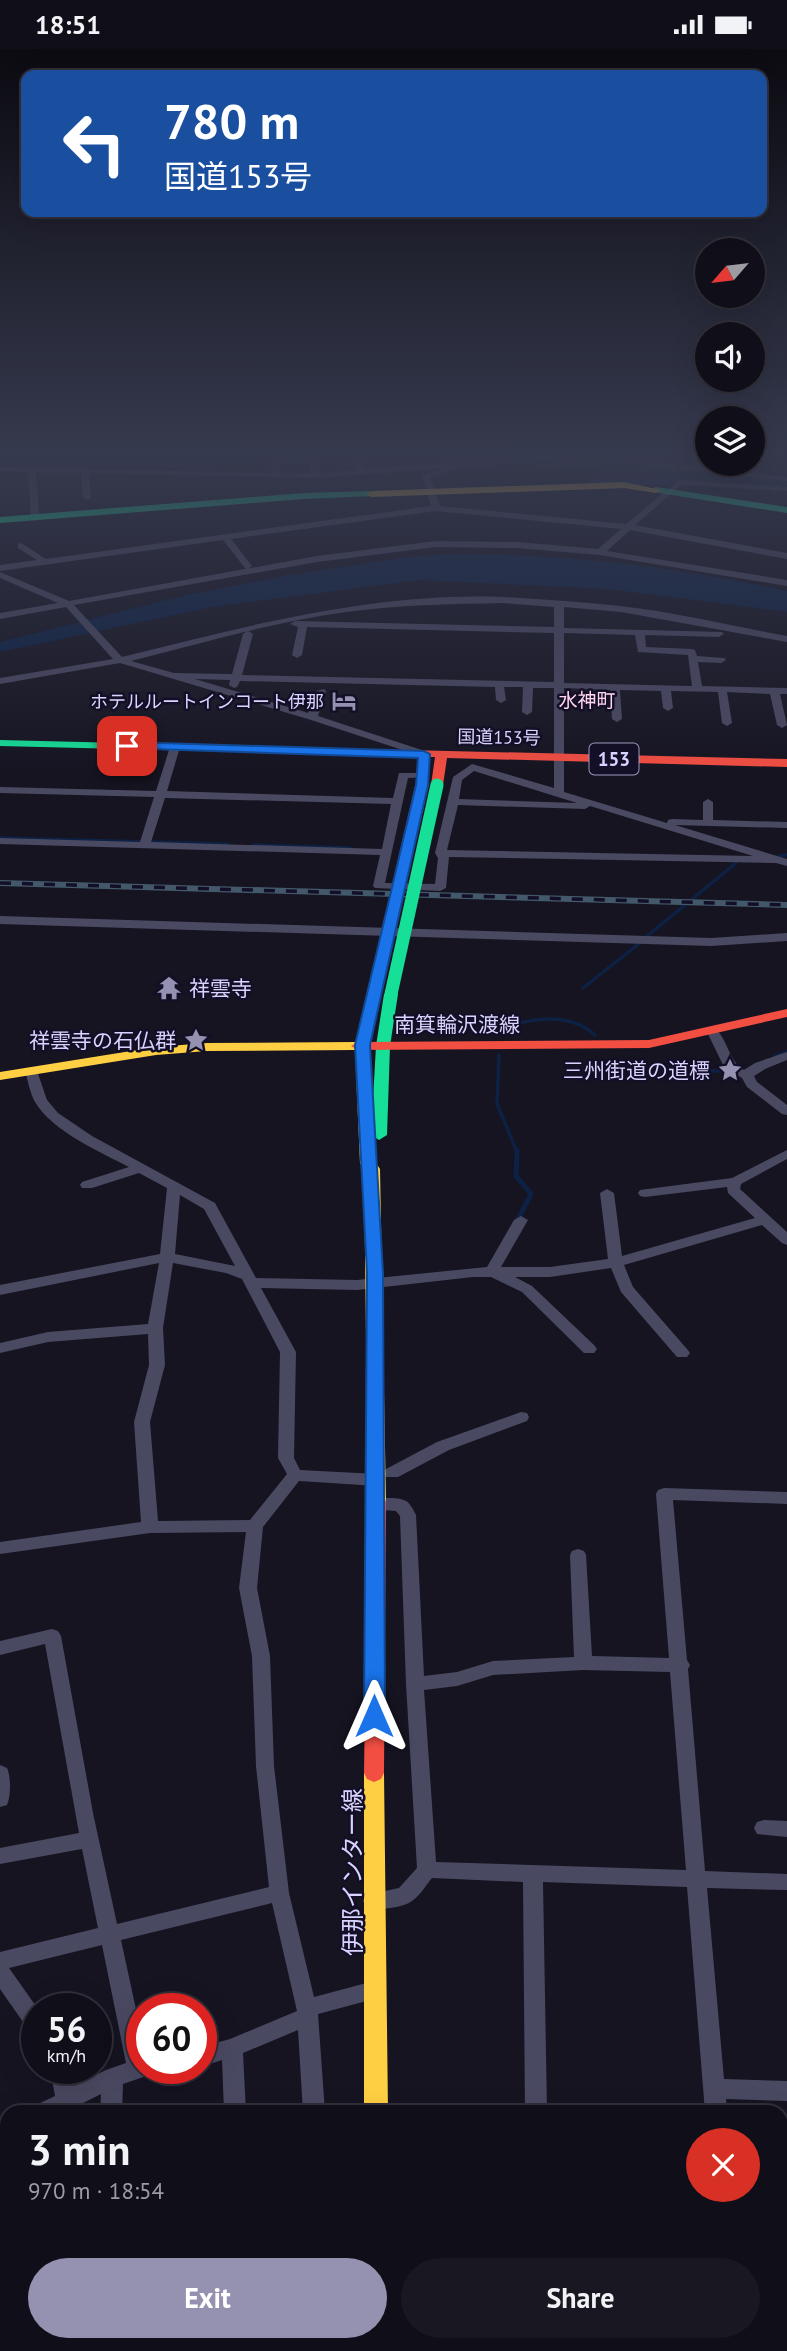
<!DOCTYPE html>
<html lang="en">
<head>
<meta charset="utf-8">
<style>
  body { margin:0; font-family:"PT Sans","Noto Sans JP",sans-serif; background:#191822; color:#f1f3f6; height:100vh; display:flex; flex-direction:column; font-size:26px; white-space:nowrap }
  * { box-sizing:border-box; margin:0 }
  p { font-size:23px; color:#9c9ca2 }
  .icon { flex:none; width:38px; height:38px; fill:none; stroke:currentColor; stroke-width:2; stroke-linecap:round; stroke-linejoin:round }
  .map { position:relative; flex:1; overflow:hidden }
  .drawer { position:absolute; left:0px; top:2056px; width:788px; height:247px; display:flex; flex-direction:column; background:#100f19; border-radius:21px 21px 0 0; box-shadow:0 7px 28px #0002,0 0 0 2px #302f38 }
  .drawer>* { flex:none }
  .banner { position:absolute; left:21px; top:21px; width:746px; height:147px; border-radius:14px; box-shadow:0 7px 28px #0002,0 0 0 2px #302f38; background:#1a4fa0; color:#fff; overflow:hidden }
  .needle { width:46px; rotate:242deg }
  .fabs { position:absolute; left:695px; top:189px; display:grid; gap:14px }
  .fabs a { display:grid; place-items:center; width:70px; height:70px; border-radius:50%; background:#100f19; box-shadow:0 7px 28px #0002,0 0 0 2px #302f38; font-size:35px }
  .speed { position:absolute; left:21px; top:1944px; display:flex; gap:14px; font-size:35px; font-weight:700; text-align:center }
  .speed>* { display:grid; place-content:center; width:91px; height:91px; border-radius:50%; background:#100f19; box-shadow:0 7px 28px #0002,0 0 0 2px #302f38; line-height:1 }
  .speed small { font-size:18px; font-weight:400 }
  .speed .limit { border:10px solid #d22; background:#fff; color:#111 }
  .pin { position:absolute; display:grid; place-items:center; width:60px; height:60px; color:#fff; margin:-30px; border-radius:14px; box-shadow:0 4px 10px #0006 }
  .me { position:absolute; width:77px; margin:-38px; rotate:0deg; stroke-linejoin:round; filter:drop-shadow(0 0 5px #0008) }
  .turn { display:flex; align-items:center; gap:24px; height:147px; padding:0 28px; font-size:32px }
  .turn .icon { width:91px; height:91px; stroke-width:2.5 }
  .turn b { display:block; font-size:49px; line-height:60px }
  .round { display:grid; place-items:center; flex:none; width:74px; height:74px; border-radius:37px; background:#191822 }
  .overview { display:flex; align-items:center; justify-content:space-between; height:119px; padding:0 28px }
  h1 { font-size:42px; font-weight:700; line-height:52px }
  .primary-button { display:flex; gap:14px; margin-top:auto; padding:14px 28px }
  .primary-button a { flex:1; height:80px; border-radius:42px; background:#9591b1; color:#fff; font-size:28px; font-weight:700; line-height:80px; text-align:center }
  .primary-button a+a { background:#191822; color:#f1f3f6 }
  .status { display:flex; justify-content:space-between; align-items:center; height:49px; padding:0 35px; background:#100f19; direction:ltr }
  .status svg { height:19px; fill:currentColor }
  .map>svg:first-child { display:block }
</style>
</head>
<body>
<div class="status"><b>18:51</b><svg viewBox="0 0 49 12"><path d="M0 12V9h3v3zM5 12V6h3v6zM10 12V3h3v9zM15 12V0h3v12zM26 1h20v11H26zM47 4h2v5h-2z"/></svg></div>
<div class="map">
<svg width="787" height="2302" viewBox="0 0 787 2302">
  <rect width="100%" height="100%" fill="#161421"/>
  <!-- green -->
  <path fill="#132c2d" d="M595,409L719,426L787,431V436L651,423L570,421L532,417Z"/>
  <!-- water -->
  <path fill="#0d2144" d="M453,505C566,505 677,518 787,542V563L608,540L419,531L212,558L0,603V593L187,546L290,526L407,508Z"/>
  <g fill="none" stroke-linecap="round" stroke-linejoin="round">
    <!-- stream-far1 -->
    <path stroke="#0d2144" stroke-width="3.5" d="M0,789L227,795
      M253,796L351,799
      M779,807L787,806
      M646,888L736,814
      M583,939L641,893
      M506,986L509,977C538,968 571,965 595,986
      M499,1006L497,1055L517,1103
      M775,1007L787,1003
      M629,1017L686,1022
      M702,1022H728"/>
    <!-- stream -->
    <path stroke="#0d2144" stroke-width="5" d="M517,1101L516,1127L531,1145L517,1172"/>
    <!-- river -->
    <path fill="#0d2144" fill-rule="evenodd" d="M703,426L787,434V442L703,434L594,437L587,433L594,429Z"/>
    <!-- street -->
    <path fill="#4a4962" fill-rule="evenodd" d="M357,403H365L362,410L365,420L457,413L456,409L460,403H468L464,409L465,413L596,403H630L626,405L465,418L430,428L440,457L626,475L679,431L787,438V442L681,436L635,476L787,504V510L630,481L607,502L787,531V537L600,506L518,499L436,498L317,513L74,556L122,608C247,577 373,543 504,548C543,550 581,553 620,557C675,563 732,577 787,587V593L621,563L564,558V579L722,583L724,585L719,588L645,586L646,598L692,600L695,601L697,607L724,609L726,611L721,614L698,613L702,637L787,639V645H780L787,676L782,679L777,676L770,645L727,643L732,674L727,677L722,674L718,643L671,642L673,659L668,662L663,659L661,642L620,641L622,670L617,673L612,670L610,641L564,639V743L667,774L668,771L672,770L703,771V753L708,750L713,753V771L787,773V779L675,776L787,810V817L776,814L449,808L446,839L440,842L375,839L373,837L380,806L0,795V789L140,793L154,748L0,744V738L156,742L170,698L175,695L180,698L167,742L393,749L399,724H428V728L408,729L385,834L435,835L438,809L435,804L453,728L472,715L554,739V639H533L532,663L527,666L522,663L523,638H504L506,651L501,654L496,651L495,638L240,632L237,638L234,639L229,636L230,631L195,630L308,664L316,642L324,640L326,642L318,667L428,703V707L424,708L308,670L120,614L0,635V629L113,610L66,558L0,570V564L58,554L0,529V523L69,552L317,507L436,492L518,493L598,500L621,480L436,462L231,490L252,517L248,520L245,519L223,491L0,522V516L37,511L18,499V495L21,494L46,510L431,457L422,427L443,419L316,429L89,424L91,449L87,451L83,449L81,424L36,423L39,469L35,472L31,469L28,423L0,422V418L81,419L85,418L89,420L272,424L271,410H314L318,412L320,424L357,421L354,410ZM278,414H310L312,424H280ZM502,554L554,558V578L295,572L290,575L298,578L292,606L297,609L302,606L307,578L554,584V633L242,626L253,585L248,582L243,585L232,625L174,624L131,612C202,594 273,573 346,563C398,556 450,555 502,554ZM564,584L635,586L638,603L688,606L692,637L564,634ZM474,722L577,754L459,750L462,731ZM165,749L391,755L382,800L151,793ZM458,756L585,760L590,757L753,807L447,801Z
      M610,408L787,428V432L607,412L606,410Z
      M0,867L711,889L787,884V892L711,897L0,875Z
      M713,979C727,985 727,1011 744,1021L755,1014L787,1003V1011L765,1020L754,1027L757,1033L787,1056V1066L782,1065L747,1038L742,1029L724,1018L707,983Z
      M31,1018L37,1022L47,1051L58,1064L92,1087L215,1154L256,1229L357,1231L487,1218L514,1171L521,1167L528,1171L501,1218H550L608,1210L600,1144L607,1140L614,1144L622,1207L755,1169L728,1144L727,1138L645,1148L640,1147L638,1144L640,1141L732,1129L787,1101V1110L741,1135L740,1140L787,1183V1196L782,1194L762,1176L624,1216L633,1238L687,1300L690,1304L687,1308H677L621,1243L611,1219L550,1228H515L532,1237L594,1296L597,1300L594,1304H584L522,1243L491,1228H473L357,1241L261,1239L296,1303L294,1409L300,1421L377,1425L383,1427L385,1431L383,1435L377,1437L299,1432L263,1478L257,1539L270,1607L274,1717L289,1844L314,1948L374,1932L381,1935L384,1941L381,1947L374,1950L318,1965L325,2063H303L298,1981L243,2004L246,2063H224L222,2011L201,2018V1998L230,1990L297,1962L272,1854L121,1891L142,1988V2020H152L149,2026L123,2035L122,2063H100L101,2045L65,2063H33L36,2056L55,2047L50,2020H70L74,2037L106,2021L126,2014L102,1896L9,1919L38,1960L37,1985L30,1983L0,1940V1903L98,1879L82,1800L0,1815V1799L79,1784L45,1595L0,1606V1592L52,1580L58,1582L61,1587L93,1764L117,1875L269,1838L256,1717L252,1607L239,1539L246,1483L150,1484L0,1505V1493L141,1473L134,1373L149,1316L148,1285L48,1293L0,1304V1294L48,1283L148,1275L159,1214L0,1246V1236L160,1205L167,1139L139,1124L92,1139H82L80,1136L82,1133L129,1118C100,1103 52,1082 35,1053C30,1044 28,1032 25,1022ZM180,1146L204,1160L235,1217L175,1205ZM173,1214L226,1224L242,1230L280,1303L278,1409L287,1425L250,1471L158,1472L150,1373L165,1316L163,1279Z
      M521,1363L527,1364L529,1368L527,1372L449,1401L398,1428H386L384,1424L386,1420L437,1393Z
      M664,1439L787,1443V1455L673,1451L687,1611L690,1616L688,1620L705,1822L787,1825V1841L707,1839L724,2030L787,2032V2052L726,2050L727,2063H705L687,1838L543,1833L547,2063H525L523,1833L432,1829C426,1836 420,1847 412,1852C403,1859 377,1862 366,1858L363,1852L366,1846L399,1839L417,1819L406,1635L400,1467L396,1462L370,1460L368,1456L370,1452C378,1449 398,1447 406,1452C410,1454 414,1462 416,1466L424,1627L457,1623L493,1612L574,1608L570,1506L572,1502L578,1500L584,1502L586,1506L592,1607L669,1609L656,1445L658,1441ZM583,1621L670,1623L686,1821L436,1813L424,1641L457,1637L493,1626Z
      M0,1716L7,1719C11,1728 11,1746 7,1756L0,1758Z
      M764,1771L787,1772V1788L757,1785L754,1779L757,1773Z
      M7,2077V2117L0,2115V2079Z
      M7,2170V2196L0,2199V2173Z
      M156,2296H182L185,2302H159Z
      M291,2296H315L313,2302H289Z
      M528,2296H552V2302H528Z
      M722,2296H746V2302H722Z"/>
    <!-- fast -->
    <path fill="#16e098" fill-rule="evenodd" d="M656,438L787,458V464L653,443V439Z
      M371,442L376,445L374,447L303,450L0,474V468L303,444Z
      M0,691L367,700L373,703L367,706L0,697Z
      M391,941L398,945L390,997L387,1086L379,1091L371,1086L376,997L384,945Z"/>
    <!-- slow -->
    <path fill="#ffcf43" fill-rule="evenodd" d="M624,433L661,441L656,444L624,439L371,448L366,445L371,442Z
      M374,940L381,944L369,996L376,1114L380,1120L386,1453L384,1458H370L368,1453L364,1120L360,1114L355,1001L207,1002L156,1006L0,1031V1023L156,998L207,994L356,993L367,944Z
      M374,1715L381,1718L384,1724L388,2063H364V1724L367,1718Z"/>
    <!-- jam -->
    <path fill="#f24e42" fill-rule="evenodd" d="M367,700L787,710V718L447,709L443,736L437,740L431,736L435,708H430L428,736L422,740L416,736L418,708L363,705L361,703Z
      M787,960V968L649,999L358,1001L351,997L358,993L649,991Z
      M377,1446L384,1448L386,1453L384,1724L381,1730L374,1733L367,1730L364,1724L368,1453L370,1448Z
      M331,2296H357L356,2302H330Z"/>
    <!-- rail casing -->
    <g stroke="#43596b" stroke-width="6">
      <path id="rail" d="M0,834L787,856"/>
    </g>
    <!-- rail -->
    <use href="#rail" stroke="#130f26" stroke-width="3.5" stroke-dasharray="11" stroke-linecap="butt"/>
    <!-- fast-bridge -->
    <path stroke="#16e098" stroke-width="13" d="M391,945L437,736"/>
    <!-- jam-bridge -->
    <path stroke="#f24e42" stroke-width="13" d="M374,944L422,736"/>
  </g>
  <!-- sky -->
  <linearGradient id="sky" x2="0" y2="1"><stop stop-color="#0c0b12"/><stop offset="0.56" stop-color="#363a4e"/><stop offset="1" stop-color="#363a4e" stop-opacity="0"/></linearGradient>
  <rect width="787" height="725" fill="url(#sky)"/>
  <!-- route -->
  <path fill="#1a73e8" stroke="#114b97" stroke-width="2" d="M127,693L424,702L430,705L428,736L370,996L383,1224L385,1667L382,1673H367L364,1667L367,1224L355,996L416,736L418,709L123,699L121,697Z"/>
  <!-- icons -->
  <defs>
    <g id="hotel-bare" transform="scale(1.89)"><path d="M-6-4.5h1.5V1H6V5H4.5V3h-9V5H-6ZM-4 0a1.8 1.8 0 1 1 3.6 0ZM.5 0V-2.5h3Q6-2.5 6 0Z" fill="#9591b1" stroke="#130f26" stroke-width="2.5" paint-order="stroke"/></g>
    <g id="temple-bare" transform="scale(1.89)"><path d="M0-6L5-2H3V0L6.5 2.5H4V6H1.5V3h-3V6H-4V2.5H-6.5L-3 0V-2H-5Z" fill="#9591b1" stroke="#130f26" stroke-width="2.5" paint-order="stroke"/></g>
    <g id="sight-bare" transform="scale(1.89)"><path d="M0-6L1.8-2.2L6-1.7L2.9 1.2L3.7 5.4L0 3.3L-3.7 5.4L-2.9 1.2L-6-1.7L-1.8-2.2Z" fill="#9591b1" stroke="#130f26" stroke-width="2.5" paint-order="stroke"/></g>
  </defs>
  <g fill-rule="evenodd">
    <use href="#hotel-bare" x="344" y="652"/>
    <use href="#temple-bare" x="169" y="939"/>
    <use href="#sight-bare" x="196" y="991"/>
    <use href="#sight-bare" x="730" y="1021"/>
  </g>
  <g text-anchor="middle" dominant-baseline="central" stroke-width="5" stroke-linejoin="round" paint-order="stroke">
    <!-- far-poi labels -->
    <g font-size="18" fill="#d9d4ff" stroke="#130f26" text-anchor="end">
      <text x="324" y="652">ホテルルートインコート伊那</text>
    </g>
    <!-- far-street labels -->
    <g font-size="18" fill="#d9d4ff" stroke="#130f26">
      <text transform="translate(499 688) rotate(1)">国道153号</text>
    </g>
    <!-- far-neighbourhood labels -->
    <g font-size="19" fill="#ffd6f0" stroke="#130f26">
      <text x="587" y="651">水神町</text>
    </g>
    <!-- shield labels -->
    <rect fill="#130f26" stroke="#9e99be" stroke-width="2" x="589.5" y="694.5" width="49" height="31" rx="5"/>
    <g font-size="19" font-weight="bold" fill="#d9d4ff">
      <text x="614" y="710">153</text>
    </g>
    <!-- poi labels -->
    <g font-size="21" fill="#d9d4ff" stroke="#130f26" text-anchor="end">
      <text x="189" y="939" text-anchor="start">祥雲寺</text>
      <text x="176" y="991">祥雲寺の石仏群</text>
      <text x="710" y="1021">三州街道の道標</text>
    </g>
    <!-- street labels -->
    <g font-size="21" fill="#d9d4ff" stroke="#130f26">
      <text x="457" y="975">南箕輪沢渡線</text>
    </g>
    <!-- near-street labels -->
    <g font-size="24" fill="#d9d4ff" stroke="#130f26">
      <text transform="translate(352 1823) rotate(-90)">伊那インター線</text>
    </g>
  </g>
</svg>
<div class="fabs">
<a><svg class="needle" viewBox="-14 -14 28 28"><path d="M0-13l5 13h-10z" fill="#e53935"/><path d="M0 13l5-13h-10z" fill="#9c9ca2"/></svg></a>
<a><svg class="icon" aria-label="sound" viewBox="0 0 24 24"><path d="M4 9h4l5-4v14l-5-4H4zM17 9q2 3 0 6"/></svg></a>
<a><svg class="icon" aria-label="layers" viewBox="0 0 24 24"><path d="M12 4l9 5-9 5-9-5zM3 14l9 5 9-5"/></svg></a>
</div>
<div class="speed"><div>56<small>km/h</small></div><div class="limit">60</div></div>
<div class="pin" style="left:127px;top:697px;background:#d93025"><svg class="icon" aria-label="arrive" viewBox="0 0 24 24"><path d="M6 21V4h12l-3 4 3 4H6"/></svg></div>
<svg class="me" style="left:374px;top:1667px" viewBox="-20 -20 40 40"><path d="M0-17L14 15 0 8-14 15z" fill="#1a73e8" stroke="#fff" stroke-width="4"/></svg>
<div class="banner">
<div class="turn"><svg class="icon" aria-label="left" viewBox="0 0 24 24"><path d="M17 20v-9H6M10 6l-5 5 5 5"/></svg><div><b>780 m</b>国道153号</div></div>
</div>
<section class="drawer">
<div class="overview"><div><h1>3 min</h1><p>970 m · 18:54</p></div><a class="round" style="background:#d93025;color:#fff"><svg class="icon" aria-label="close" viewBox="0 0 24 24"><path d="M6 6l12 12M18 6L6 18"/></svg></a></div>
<div class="primary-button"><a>Exit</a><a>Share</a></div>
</section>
</div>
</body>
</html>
